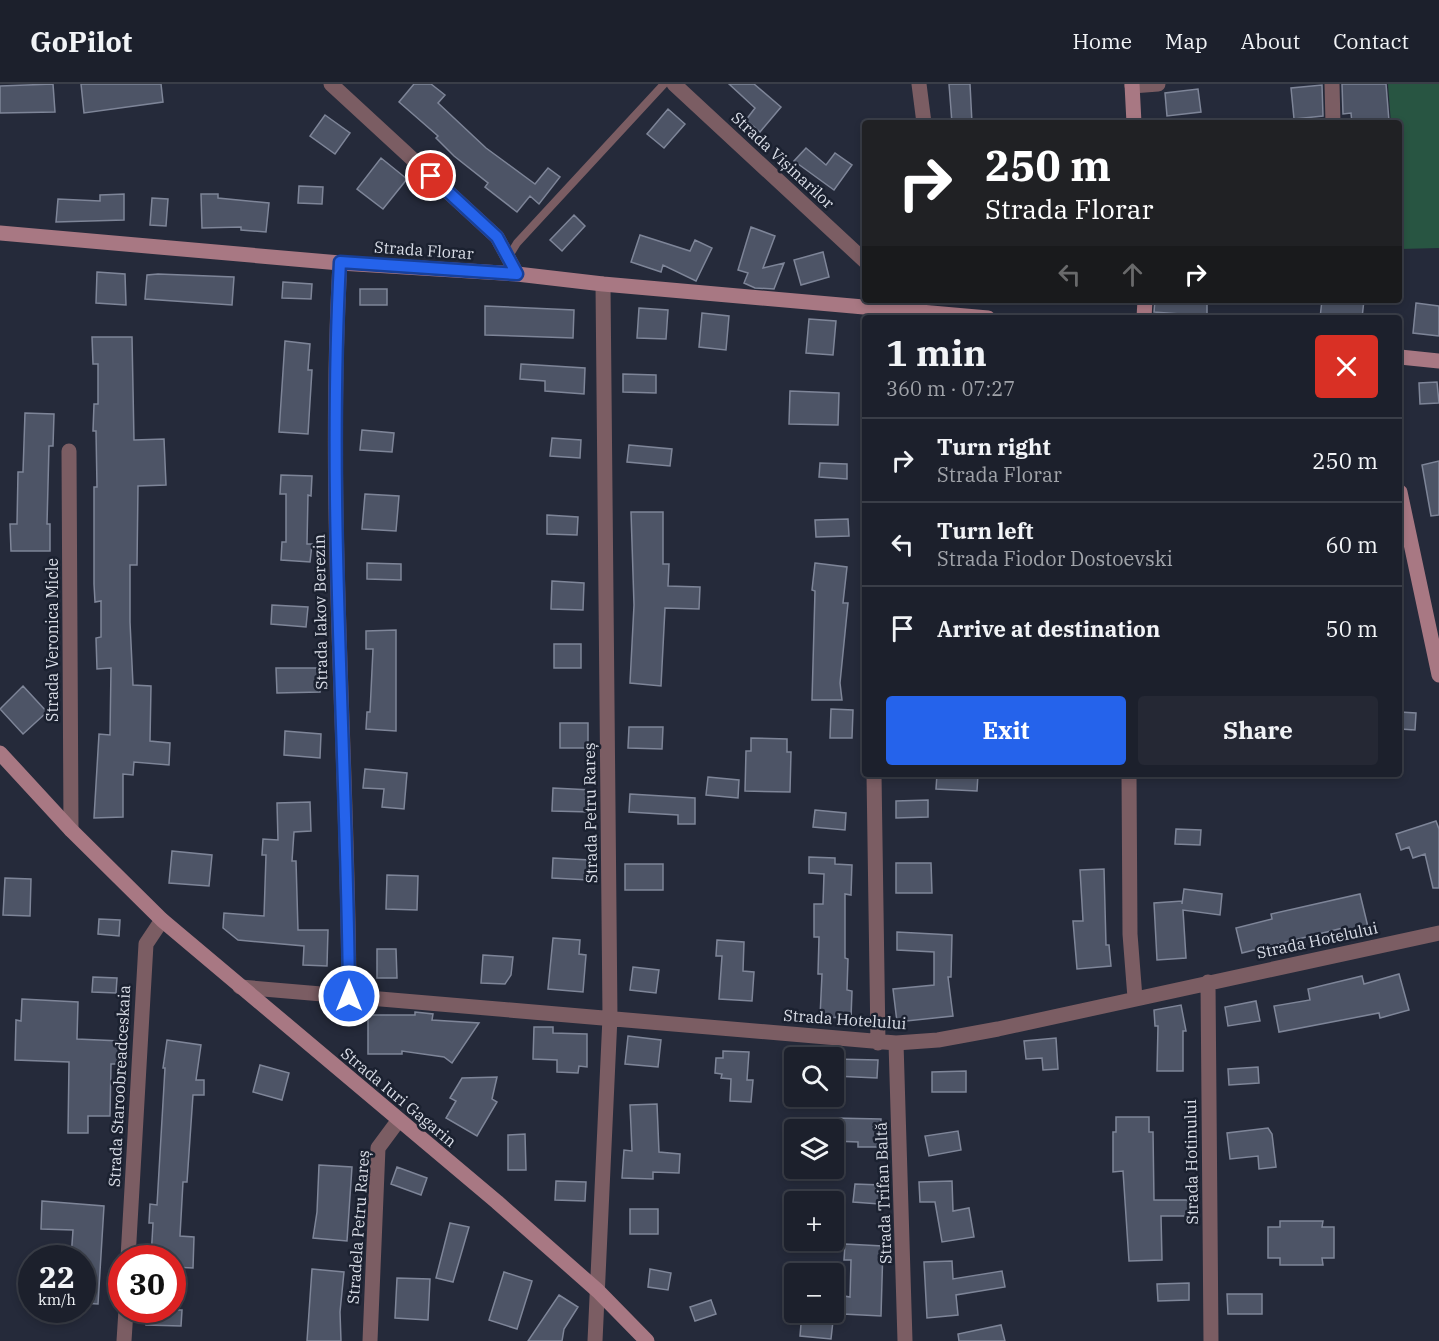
<!DOCTYPE html>
<html lang="en">
<head>
<meta charset="utf-8">
<style>
  body { margin:0; font-family:"IBM Plex Serif",serif; background:#252834; color:#f1f3f6; height:100vh; display:flex; flex-direction:column; font-size:22px; white-space:nowrap }
  * { box-sizing:border-box; margin:0 }
  p { font-size:20px; color:#a0a3a9 }
  .icon { flex:none; width:33px; height:33px; fill:none; stroke:currentColor; stroke-width:2; stroke-linecap:round; stroke-linejoin:round }
  .map { position:relative; flex:1; overflow:hidden }
  .drawer { position:absolute; left:862px; top:231px; width:540px; height:462px; display:flex; flex-direction:column; background:#1c202c; border-radius:6px; box-shadow:0 3px 9px #0003,0 0 0 2px #3a3e48 }
  .drawer>* { flex:none }
  .banner { position:absolute; left:862px; top:36px; width:540px; height:183px; border-radius:6px; box-shadow:0 3px 9px #0003,0 0 0 2px #3a3e48; background:#202124; color:#fff; overflow:hidden }
  .fabs { position:absolute; left:784px; top:963px; display:grid; gap:12px }
  .fabs a { display:grid; place-items:center; width:60px; height:60px; border-radius:6px; background:#1c202c; box-shadow:0 3px 9px #0003,0 0 0 2px #3a3e48; font-size:30px }
  .speed { position:absolute; left:18px; top:1161px; display:flex; gap:12px; font-size:30px; font-weight:700; text-align:center }
  .speed>* { display:grid; place-content:center; width:78px; height:78px; border-radius:50%; background:#1c202c; box-shadow:0 3px 9px #0003,0 0 0 2px #3a3e48; line-height:1 }
  .speed small { font-size:15px; font-weight:400 }
  .speed .limit { border:9px solid #d22; background:#fff; color:#111 }
  .pin { position:absolute; display:grid; place-items:center; width:51px; height:51px; color:#fff; margin:-26px; border:3px solid #fff; border-radius:50%; box-shadow:0 2px 6px #0007 }
  .me { position:absolute; width:66px; margin:-33px; rotate:0deg; stroke-linejoin:round; filter:drop-shadow(0 0 4px #0008) }
  .turn { display:flex; align-items:center; gap:21px; height:126px; padding:0 24px; font-size:27px }
  .turn .icon { width:78px; height:78px; stroke-width:2.5 }
  .turn b { display:block; font-size:42px; line-height:51px }
  .lanes { display:flex; align-items:center; height:57px; padding:0 24px; background:#0003; justify-content:center; gap:30px; direction:ltr }
  .lanes .off { opacity:.35 }
  .round { display:grid; place-items:center; flex:none; width:63px; height:63px; border-radius:6px; background:#252834 }
  .head { display:flex; align-items:center; justify-content:space-between; height:102px; padding:0 24px }
  h1 { font-size:36px; font-weight:700; line-height:45px }
  .button { display:flex; gap:12px; margin-top:auto; padding:12px 24px }
  .button a { flex:1; height:69px; border-radius:6px; background:#2563eb; color:#fff; font-size:24px; font-weight:700; line-height:69px; text-align:center }
  .button a+a { background:#252834; color:#f1f3f6 }
  ul { padding:0; list-style:none }
  li { display:flex; align-items:center; gap:18px; height:84px; padding:0 24px; border-top:2px solid #3a3e48 }
  li div { flex:1 }
  li b { display:block; font-size:22px }
  li em { font-style:normal }
  header { display:flex; align-items:center; gap:36px; box-sizing:border-box; height:84px; padding:0 30px; background:#1c202c; border-bottom:2px solid #3a3e48 }
  header strong { font-size:28px }
  nav { display:flex; gap:33px; margin-inline-start:auto; font-size:21px }
  .map>svg:first-child { display:block }
</style>
</head>
<body>
<header>
<strong>GoPilot</strong>
<nav><a>Home</a><a>Map</a><a>About</a><a>Contact</a></nav>
</header>
<div class="map">
<svg width="1439" height="1257" viewBox="0 0 1439 1257">
  <rect width="100%" height="100%" fill="#252a3a"/>
  <!-- green -->
  <path fill="#285542" d="M1388,0H1439V164L1400,165V39H1391Z"/>
  <!-- building -->
  <path fill="#4d5466" stroke="#7e8598" stroke-width="1.5" d="M53,0L55,28L0,29V2Z
    M81,0H161L163,18L84,29Z
    M414,0H431L445,11L438,19L486,64L535,100L548,84L560,93L539,120L530,112L517,128L485,103L488,99L454,72L436,54L438,52L399,18Z
    M729,0H754L781,23L760,48L746,36L755,24Z
    M949,0H970L972,39H952Z
    M1342,0H1386L1389,37L1352,39L1351,29L1343,30Z
    M1322,1L1323,32L1294,35L1291,4Z
    M1198,5L1201,28L1167,32L1165,9Z
    M668,25L685,40L664,64L647,50Z
    M325,31L350,49L335,70L310,52Z
    M806,64L826,81L835,69L852,81L834,106L794,77Z
    M381,74L407,95L383,125L357,105Z
    M299,102L323,103L322,120L298,119Z
    M124,110V136L56,138L58,115L100,117V111Z
    M201,110H218V114L269,119L266,148L241,146V143L202,144Z
    M152,114L168,115L166,142L150,141Z
    M574,131L585,142L562,167L550,156Z
    M751,143L775,152L763,184L784,179L774,205L755,204L744,199L748,189L738,186Z
    M640,151L690,167L695,156L712,164L696,197L663,181L661,188L631,178Z
    M823,168L829,193L801,201L794,176Z
    M97,188L125,190L126,221L96,219Z
    M158,190L234,193L232,221L145,215L147,191Z
    M283,198L312,200L311,215L282,214Z
    M360,205H387V221H360Z
    M1155,216H1207V232L1154,228Z
    M1322,216H1364L1362,234H1320Z
    M1416,219L1439,222V252L1413,249Z
    M485,222L574,226L573,254L485,251Z
    M639,224L668,226L666,255L637,254Z
    M702,229L729,232L726,266L699,263Z
    M809,235L836,237L833,271L806,269Z
    M92,253H132L134,356L164,355L166,401L138,402L137,481H130V538L133,601L151,602L150,657L170,659L169,681L134,678L133,691L123,690V733L94,734L99,650L110,651L111,584L97,585L96,554L101,553V517L95,518L94,500V403H97L96,347H93L94,320H98V280H93Z
    M285,257L310,260L308,286H312L308,350L279,348Z
    M521,280L585,284L584,310L545,307V297L520,295Z
    M623,290L656,291V309L623,308Z
    M1437,298L1439,319L1420,320L1419,299Z
    M790,307L839,309L838,341L789,340Z
    M25,329L54,330L53,362H49L47,440H50V467H11L10,440H17L18,388H23Z
    M362,346L394,349L392,368L360,366Z
    M552,354L581,356L580,374L550,372Z
    M629,361L672,365L670,382L627,378Z
    M1439,377V431L1431,432L1422,381Z
    M820,379L847,380V395L819,393Z
    M281,391L312,392L311,412L308,411L307,460H312L310,478L281,476L282,458H286V410H280Z
    M365,410L399,412L396,447L362,445Z
    M631,428H663V480H669L668,502L700,503L699,525L665,524L661,602L630,599L634,521Z
    M547,431L578,433L577,451L547,450Z
    M848,435L849,452L816,453L815,436Z
    M367,479L401,480V496L367,495Z
    M815,479L847,483L843,519H848L840,599L842,616H812L815,507L812,506Z
    M552,497L584,499L583,526L551,525Z
    M272,521L308,523L306,543L271,540Z
    M396,546V647L366,645L367,628H370L373,565H366V547Z
    M554,560H581V584H554Z
    M276,584H320V608L277,609Z
    M23,602L47,628L23,650L0,625Z
    M831,625L853,626L852,654H830Z
    M1400,628L1416,629L1415,646L1400,645Z
    M560,639H588V664H560Z
    M629,643H663L662,665L628,664Z
    M285,647L321,650L320,674L284,671Z
    M751,654L787,655V668H791L790,708L745,707L746,667H751Z
    M365,685L407,689L404,725L382,723L384,705L363,704Z
    M937,690H978L977,707L936,705Z
    M708,693L739,696L738,714L706,711Z
    M553,704L591,706L590,728L552,727Z
    M630,710L695,714V740H678V731L629,728Z
    M928,716V733L896,734V717Z
    M310,718L311,747L294,748L292,777H296L298,846H328L327,882L303,881L304,862L238,856L223,844L224,829L264,832L266,771H262L263,755L278,756L277,719Z
    M815,726L846,729L845,746L813,743Z
    M1436,737L1439,745V804H1433L1425,770L1413,774L1409,763L1401,766L1396,750Z
    M1176,745L1201,746L1200,761L1175,760Z
    M172,767L212,771L209,802L169,799Z
    M809,773L835,774V780L852,781L851,811L845,810V874L848,875L847,906L852,907L851,934L820,933L822,890H818L819,853H814V820H823L824,790L809,789Z
    M553,774L590,776L589,796L552,794Z
    M896,779H931L932,809H896Z
    M625,780H663V806H625Z
    M1104,785L1106,861H1109L1111,882L1077,885L1073,837H1083L1080,786Z
    M387,791L418,792L417,826L386,825Z
    M5,794L31,795L30,832L3,831Z
    M1184,805L1222,810L1220,831L1183,826L1186,874L1157,876L1154,819L1182,817V820Z
    M1360,810L1368,843L1344,849L1343,844L1242,869L1236,844L1272,835L1271,830Z
    M99,835L120,836L119,852L98,850Z
    M897,848L952,851L951,893H948L953,932L897,938L893,905L934,901V868L897,866Z
    M553,854L580,856L579,870L586,871L583,908L548,905Z
    M717,856L744,858L743,887L754,888L752,917L719,915L722,872H716Z
    M377,865H396L397,894H377Z
    M483,871L513,873L511,891L505,900L481,899Z
    M633,883L659,886L656,909L630,906Z
    M1399,890L1409,926L1380,934L1379,929L1279,948L1274,922L1310,916L1308,905L1362,892L1364,900Z
    M93,893L117,894L116,909L92,908Z
    M22,915L78,918L77,955L121,957L120,980H111L110,1032H88V1049H68L69,978L15,976L16,936L21,937Z
    M1256,917L1260,937L1228,942L1225,923Z
    M1181,921L1186,947H1183V987H1157L1158,942H1155L1154,926Z
    M415,928L433,930L432,936L479,939L452,979L444,973L402,967V970H368V931H415Z
    M534,943H553V949L587,950V983L579,982L578,989L557,988V976L533,975Z
    M628,952L661,956L658,983L625,980Z
    M1056,954L1058,985L1043,986L1042,974L1026,975L1024,957Z
    M167,956L201,961L196,996H204V1011H193L187,1098H183L180,1152L194,1153L193,1184L172,1183V1174H151L153,1139H149L150,1120L157,1121L165,984H163Z
    M723,967L749,968L747,996H753L751,1018L730,1017L731,995L721,994L722,990L715,989L716,974H723Z
    M834,975L878,976L877,994L834,992Z
    M260,981L289,989L282,1016L253,1008Z
    M1258,983L1259,999L1229,1001L1228,985Z
    M966,987V1008H932V988Z
    M497,993L492,1015L497,1018L477,1052L446,1034L456,1017L450,1014L462,994Z
    M657,1020L659,1068L680,1070L679,1089L653,1088V1095L622,1094L624,1066L632,1067L630,1021Z
    M1116,1033H1149V1048H1153L1154,1116H1189V1132H1161L1162,1176L1129,1177L1123,1087L1113,1088V1048H1116Z
    M834,1034L881,1035L880,1063H858V1058L834,1057Z
    M1268,1044L1272,1050L1276,1083L1259,1085L1258,1072L1230,1075L1227,1049Z
    M958,1047L961,1066L929,1072L925,1052Z
    M525,1050L526,1086H508V1051Z
    M319,1081L352,1083L347,1157L313,1154L317,1128Z
    M397,1083L427,1094L421,1111L391,1100Z
    M556,1097L586,1098L585,1117L555,1116Z
    M952,1097L953,1127L969,1124L974,1153L942,1158L935,1118H920L919,1098Z
    M855,1100L881,1101L879,1120L853,1118Z
    M42,1117L104,1122L98,1220L82,1219V1174H71L73,1146L41,1145Z
    M630,1125H658V1150H630Z
    M1280,1137H1323L1322,1143H1334V1174H1322L1323,1181H1280V1174H1268V1143H1280Z
    M450,1139L469,1143L453,1198L436,1194Z
    M845,1160L883,1162L881,1232L843,1230L844,1212L850,1213L851,1176H844Z
    M952,1177L953,1195L1002,1187L1005,1203L956,1211L958,1231L927,1234L924,1178Z
    M312,1185L344,1188L340,1228L341,1257H307Z
    M650,1185L671,1189L668,1206L648,1203Z
    M504,1188L532,1197L517,1245L489,1236Z
    M397,1194L430,1195L428,1236L395,1234Z
    M1189,1199V1216L1158,1217L1157,1200Z
    M1227,1210H1262V1230H1228Z
    M559,1211L578,1223L564,1245L562,1257H528Z
    M711,1216L716,1230L695,1237L690,1223Z
    M146,1226H182L181,1242L146,1241Z
    M802,1228H834L831,1255L800,1252Z
    M1001,1241L1005,1257H959L958,1250Z"/>
  <g fill="none" stroke-linecap="round" stroke-linejoin="round">
    <!-- lane -->
    <path stroke="#7b5d63" stroke-width="8" d="M509,172L517,159L664,0"/>
    <!-- street -->
    <path stroke="#7b5d63" stroke-width="15" d="M331,0L497,153L517,190
      M674,0L866,178
      M919,0L924,39
      M1332,0L1333,39
      M1132,2L1158,0
      M340,179C326,423 348,667 349,912
      M69,367L71,746
      M874,690L878,959
      M1129,690L1130,850L1135,914
      M1208,898L1211,1257
      M240,903L896,959L938,956L998,945L1439,849
      M896,959L905,1257
      M128,1174L146,860L162,836
      M124,1257L126,1226
      M370,1257L378,1064L398,1037
      M595,1257L610,933L603,200"/>
    <!-- secondary -->
    <path stroke="#a87883" stroke-width="15" d="M1132,0L1134,39
      M0,149L340,179L517,190L603,200L988,234
      M1144,234L1145,216
      M1400,273L1439,277
      M1400,408L1439,591
      M0,669L71,746L162,836L497,1118L598,1207L647,1257"/>
  </g>
  <g fill="none" stroke-linecap="round" stroke-linejoin="round">
    <!-- route casing -->
    <g stroke="#184099" stroke-width="15">
      <path id="route" d="M349,912C347,667 327,423 340,178L517,190L497,153L431,92"/>
    </g>
    <!-- route -->
    <use href="#route" stroke="#2563eb" stroke-width="10"/>
  </g>
  <g text-anchor="middle" dominant-baseline="central" stroke-width="5" stroke-linejoin="round" paint-order="stroke">
    <!-- street labels -->
    <g font-size="16" fill="#d9dde7" stroke="#1b2130">
      <text transform="translate(783 76) rotate(43)">Strada Vișinarilor</text>
      <text transform="translate(424 166) rotate(4)">Strada Florar</text>
      <text transform="translate(320 528) rotate(-91)">Strada Iakov Berezin</text>
      <text transform="translate(52 556) rotate(-90)">Strada Veronica Micle</text>
      <text transform="translate(590 729) rotate(-91)">Strada Petru Rareș</text>
      <text transform="translate(1317 856) rotate(-12)">Strada Hotelului</text>
      <text transform="translate(845 935) rotate(4)">Strada Hotelului</text>
      <text transform="translate(119 1002) rotate(-87)">Strada Staroobreadceskaia</text>
      <text transform="translate(399 1013) rotate(40)">Strada Iuri Gagarin</text>
      <text transform="translate(1191 1078) rotate(-91)">Strada Hotinului</text>
      <text transform="translate(883 1109) rotate(-92)">Strada Trifan Baltă</text>
      <text transform="translate(358 1143) rotate(-86)">Stradela Petru Rareș</text>
    </g>
  </g>
</svg>
<div class="fabs">
<a><svg class="icon" aria-label="search" viewBox="0 0 24 24"><circle cx="10" cy="10" r="6"/><path d="M15 15l6 6"/></svg></a>
<a><svg class="icon" aria-label="layers" viewBox="0 0 24 24"><path d="M12 4l9 5-9 5-9-5zM3 14l9 5 9-5"/></svg></a>
<a>+</a>
<a>−</a>
</div>
<div class="speed"><div>22<small>km/h</small></div><div class="limit">30</div></div>
<div class="pin" style="left:431px;top:92px;background:#d93025"><svg class="icon" aria-label="arrive" viewBox="0 0 24 24"><path d="M6 21V4h12l-3 4 3 4H6"/></svg></div>
<svg class="me" style="left:349px;top:912px" viewBox="-20 -20 40 40"><circle r="17" fill="#2563eb" stroke="#fff" stroke-width="3"/><path d="M0-11L8 9 0 5-8 9z" fill="#fff"/></svg>
<div class="banner">
<div class="turn"><svg class="icon" aria-label="right" viewBox="0 0 24 24"><path d="M7 20v-9h11M14 6l5 5-5 5"/></svg><div><b>250 m</b>Strada Florar</div></div>
<div class="lanes"><svg class="icon off" aria-label="left" viewBox="0 0 24 24"><path d="M17 20v-9H6M10 6l-5 5 5 5"/></svg><svg class="icon off" aria-label="ahead" viewBox="0 0 24 24"><path d="M12 20V5M6 11l6-6 6 6"/></svg><svg class="icon" aria-label="right" viewBox="0 0 24 24"><path d="M7 20v-9h11M14 6l5 5-5 5"/></svg></div>
</div>
<section class="drawer">
<div class="head"><div><h1>1 min</h1><p>360 m · 07:27</p></div><a class="round" style="background:#d93025;color:#fff"><svg class="icon" aria-label="close" viewBox="0 0 24 24"><path d="M6 6l12 12M18 6L6 18"/></svg></a></div>
<ul>
<li><svg class="icon" aria-label="right" viewBox="0 0 24 24"><path d="M7 20v-9h11M14 6l5 5-5 5"/></svg><div><b>Turn right</b><p>Strada Florar</p></div><em>250 m</em></li>
<li><svg class="icon" aria-label="left" viewBox="0 0 24 24"><path d="M17 20v-9H6M10 6l-5 5 5 5"/></svg><div><b>Turn left</b><p>Strada Fiodor Dostoevski</p></div><em>60 m</em></li>
<li><svg class="icon" aria-label="arrive" viewBox="0 0 24 24"><path d="M6 21V4h12l-3 4 3 4H6"/></svg><div><b>Arrive at destination</b></div><em>50 m</em></li>
</ul>
<div class="button"><a>Exit</a><a>Share</a></div>
</section>
</div>
</body>
</html>
